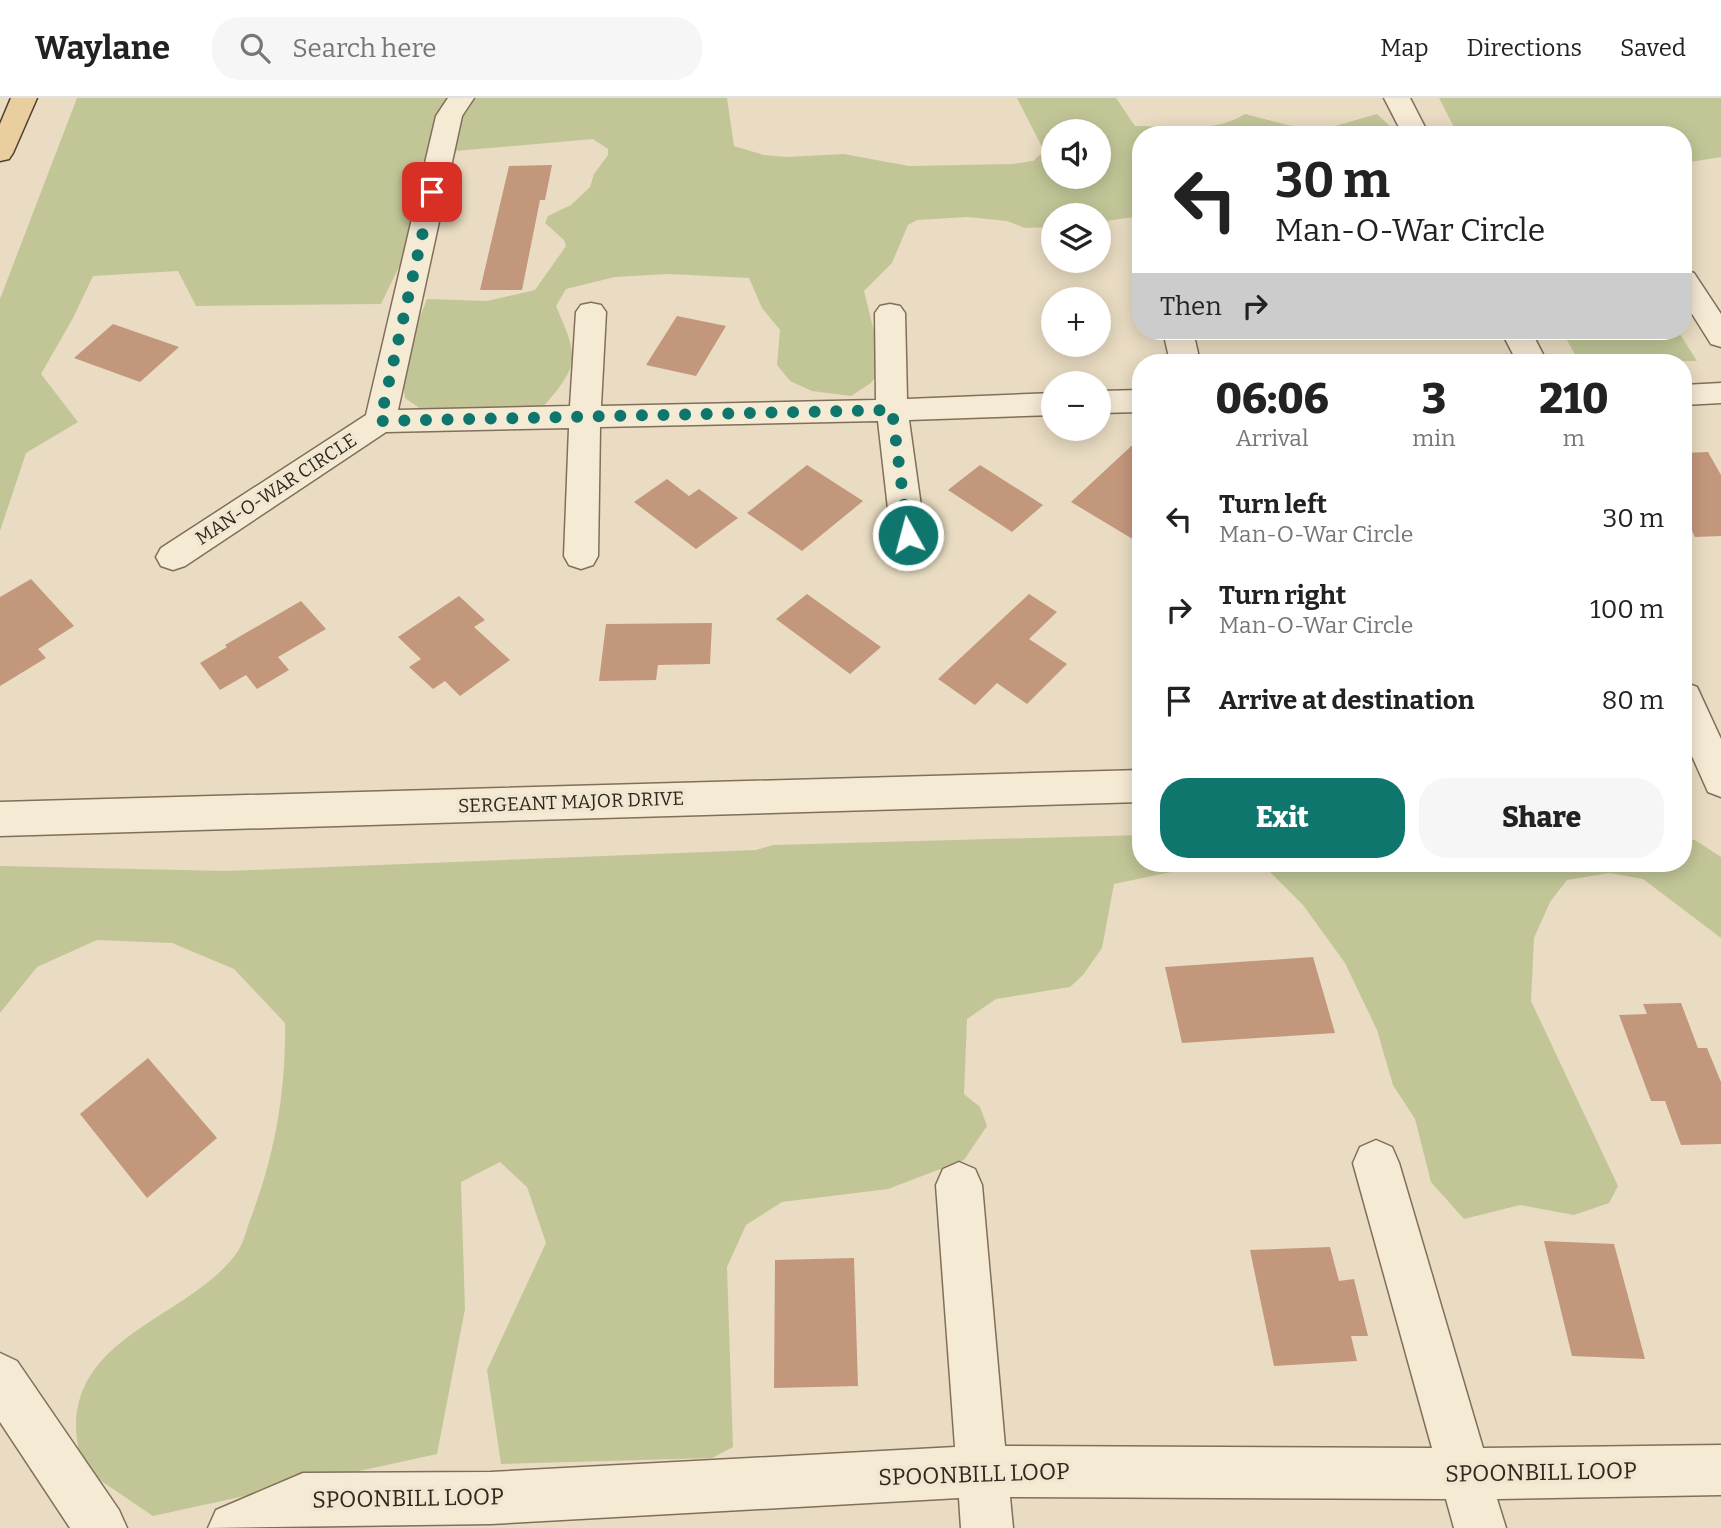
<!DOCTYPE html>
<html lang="en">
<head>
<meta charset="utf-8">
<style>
  body { margin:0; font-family:Bitter,serif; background:#f6f6f6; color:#222; height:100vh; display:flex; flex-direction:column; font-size:26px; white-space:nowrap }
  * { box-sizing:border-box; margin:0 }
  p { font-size:23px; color:#767676 }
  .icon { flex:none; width:38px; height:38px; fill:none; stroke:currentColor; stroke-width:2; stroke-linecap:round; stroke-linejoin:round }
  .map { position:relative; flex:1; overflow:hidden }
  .panel { position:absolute; left:1132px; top:256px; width:560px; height:518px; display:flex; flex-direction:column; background:#fff; border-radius:28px; box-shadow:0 4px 18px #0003 }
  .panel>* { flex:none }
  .hud { position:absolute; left:1132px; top:28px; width:560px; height:214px; border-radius:28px; box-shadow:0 4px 18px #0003; background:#fff; color:#222; overflow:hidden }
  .tools { position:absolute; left:1041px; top:21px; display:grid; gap:14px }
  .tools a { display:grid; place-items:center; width:70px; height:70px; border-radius:50%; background:#fff; box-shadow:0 4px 18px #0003; font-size:35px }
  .pin { position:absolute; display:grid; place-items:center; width:60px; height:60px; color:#fff; margin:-30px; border-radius:14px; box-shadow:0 4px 10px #0006 }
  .me { position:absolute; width:77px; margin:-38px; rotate:353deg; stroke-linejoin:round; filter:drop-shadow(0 0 5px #0008) }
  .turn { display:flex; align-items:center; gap:24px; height:147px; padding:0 28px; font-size:32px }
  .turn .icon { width:91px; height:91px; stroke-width:2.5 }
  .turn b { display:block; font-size:49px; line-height:60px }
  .then { display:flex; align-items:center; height:66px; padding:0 28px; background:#0003; gap:14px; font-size:26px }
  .eta { display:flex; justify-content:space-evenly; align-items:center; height:119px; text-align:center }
  .eta b { font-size:42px; font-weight:800; line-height:49px }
  .button { display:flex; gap:14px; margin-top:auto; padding:14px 28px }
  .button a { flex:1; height:80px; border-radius:28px; background:#0f766e; color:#fff; font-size:28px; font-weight:800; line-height:80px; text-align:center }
  .button a+a { background:#f6f6f6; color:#222 }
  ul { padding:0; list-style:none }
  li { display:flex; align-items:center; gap:21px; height:91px; padding:0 28px }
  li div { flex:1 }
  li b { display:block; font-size:26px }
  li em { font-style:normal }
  header { display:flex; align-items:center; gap:42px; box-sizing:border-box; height:98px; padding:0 35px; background:#fff; border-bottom:2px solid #e0e0e0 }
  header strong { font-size:33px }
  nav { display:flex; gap:38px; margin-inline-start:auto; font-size:24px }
  .search { width:490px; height:63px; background:#f6f6f6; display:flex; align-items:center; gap:18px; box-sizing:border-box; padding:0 24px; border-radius:28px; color:#767676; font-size:26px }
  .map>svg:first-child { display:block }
</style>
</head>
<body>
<header>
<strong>Waylane</strong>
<div class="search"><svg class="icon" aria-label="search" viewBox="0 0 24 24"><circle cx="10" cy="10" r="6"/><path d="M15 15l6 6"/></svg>Search here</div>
<nav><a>Map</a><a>Directions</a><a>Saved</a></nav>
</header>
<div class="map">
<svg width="1721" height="1430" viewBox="0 0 1721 1430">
  <rect width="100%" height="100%" fill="#e9dcc2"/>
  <!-- green -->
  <path fill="#c2c697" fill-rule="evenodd" d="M77,0H727L734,48L764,57L787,59L844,56L909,68L1012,66L1033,63L1044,53L1017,0H1116L1135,28C1171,28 1214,36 1245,16L1287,27L1321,32L1377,16L1399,37H1141V118L1099,124V117H1054L1053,129L1025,130L1007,123L968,119L917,122L908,127L892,165L864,193L883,269L871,285L851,298L812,293L790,283L777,267L780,232L762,210L749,180L669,176L615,179L566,191L556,208C578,259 581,266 543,309L422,312L405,300L401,266L427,201L487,203L535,192L566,148L564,142L545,125L548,118L571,107L590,89L594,76L608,57V51L593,41L455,53L381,206L196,208L178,173L93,178L73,220L41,276L78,324L26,355L0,433V201ZM1054,33H1099V79H1054Z
    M1439,0H1721V59L1684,65V37H1458Z
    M1562,233H1678L1697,263L1579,264Z
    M1141,737V765H1684V741L1695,742L1721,759V840L1643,781L1610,775L1567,782L1550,804L1534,840L1531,903L1618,1088L1609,1105L1574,1117L1520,1107L1464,1121L1431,1084L1415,1021L1393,987L1377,932L1345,865L1303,807L1266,770L1214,765L1114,786L1102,850L1083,877L1070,889L996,901L967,921L964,996L980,1009L987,1028L964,1062L888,1091L782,1104L746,1127L727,1169L733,1349L712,1360L501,1366L487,1272L546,1145L527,1089L500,1064L461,1084L465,1211L437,1356L153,1418L82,1370C80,1357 76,1342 76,1328C77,1236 189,1219 236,1156C243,1147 246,1133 250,1122C275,1057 286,994 285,925L234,871L172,845L97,842L37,869L0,915V768L227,773L756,752L773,747Z"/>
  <!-- building -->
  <path fill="#c3977c" d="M552,67L545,102H540L522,192H480L509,68Z
    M677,218L726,228L696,278L646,267Z
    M113,226L179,249L140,284L74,260Z
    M1141,339V446L1071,404Z
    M1708,354L1721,377V438L1695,439L1684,417V355Z
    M807,367L863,403L802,453L747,415Z
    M980,367L1043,407L1012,434L948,392Z
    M667,381L689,398L699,391L738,420L696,451L634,404Z
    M31,481L74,528L38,551L46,560L0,588V499Z
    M807,496L881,549L850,576L776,521Z
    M1029,496L1057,514L1029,541L1067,566L1027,606L997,585L975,607L938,581Z
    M459,498L485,522L474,529L510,562L460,598L445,583L433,591L409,569L421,561L398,539Z
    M301,503L326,531L278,559L289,572L257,591L246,577L220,592L200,565L227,549L225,547Z
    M712,525L710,566L658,567L656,582L599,583L606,526Z
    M1313,859L1335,935L1182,945L1165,869Z
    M1681,905L1698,950H1707L1721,984V1046L1681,1047L1665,1003H1651L1619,917L1647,916L1643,906Z
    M148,960L217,1040L147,1100L80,1016Z
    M1544,1143L1614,1146L1645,1261L1572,1258Z
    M1330,1149L1339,1183L1354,1181L1368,1238H1351L1357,1263L1274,1268L1250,1152Z
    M854,1160L858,1288L774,1290L775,1162Z"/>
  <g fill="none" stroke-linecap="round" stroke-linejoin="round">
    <!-- minor casing -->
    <g stroke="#816e5b" stroke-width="3">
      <path id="minor" d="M448,0H474L462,18L398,312L570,308L576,214L581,207L591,205L601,207L606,214L601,308L876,302L875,215L880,208L890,206L900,208L905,215L907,301L1054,295V317L909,322L925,437L920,446L908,449L896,446L891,437L878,323L600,329L598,458L593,467L581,471L569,467L564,458L569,330L386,334L185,468L173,472L161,468L156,459L161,450L366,317L436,18Z
        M1384,0H1410L1429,37H1403Z
        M1684,172L1694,175L1721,216V249L1711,246L1684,203Z
        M1163,233H1193L1200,264H1170Z
        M1501,233H1531L1547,264H1517Z
        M1721,285V305L1684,307V287Z
        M1141,292V314L1099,315V293Z
        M1684,584L1697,589L1721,641V699L1708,694L1684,640Z
        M1141,672V704L0,738V704Z
        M1376,1042L1392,1049L1399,1065L1483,1350L1721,1347V1397L1497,1401L1506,1430H1454L1446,1401L1010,1399L1013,1430H961L959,1400L491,1426L208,1430L216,1412L303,1375L491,1374L955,1349L936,1087L943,1071L959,1064L975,1071L982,1087L1005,1348L1432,1350L1353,1065L1360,1049Z
        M0,1255L17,1263L119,1412L127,1430H70L0,1324Z"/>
    </g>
    <!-- major casing -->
    <g stroke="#4f3d2f" stroke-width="3">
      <path id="major" d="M11,0H37L13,55L9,61L0,63V26Z"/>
    </g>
    <!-- minor -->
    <use href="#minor" fill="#f5ead4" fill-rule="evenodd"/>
    <!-- major -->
    <use href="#major" fill="#e9cf9d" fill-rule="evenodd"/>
  </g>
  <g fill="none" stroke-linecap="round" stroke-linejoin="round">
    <!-- route -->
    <path stroke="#0f766e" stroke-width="12" stroke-dasharray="0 21.6" d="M432,94L380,323L892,312L908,437"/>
  </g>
  <g text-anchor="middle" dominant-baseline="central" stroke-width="7" stroke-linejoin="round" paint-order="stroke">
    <!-- street labels -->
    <g font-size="19" fill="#32271e" stroke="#f1e7d1">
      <text transform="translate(276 391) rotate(-33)">MAN-O-WAR CIRCLE</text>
      <text transform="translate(571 704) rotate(-2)">SERGEANT MAJOR DRIVE</text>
    </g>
    <!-- near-street labels -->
    <g font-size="23" fill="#32271e" stroke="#f1e7d1">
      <text transform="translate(1541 1374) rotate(-1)">SPOONBILL LOOP</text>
      <text transform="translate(974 1376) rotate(-2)">SPOONBILL LOOP</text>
      <text transform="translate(408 1400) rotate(-1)">SPOONBILL LOOP</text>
    </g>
  </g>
</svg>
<div class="tools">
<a><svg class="icon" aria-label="sound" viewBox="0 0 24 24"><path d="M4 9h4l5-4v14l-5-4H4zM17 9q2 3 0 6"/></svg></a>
<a><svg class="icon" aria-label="layers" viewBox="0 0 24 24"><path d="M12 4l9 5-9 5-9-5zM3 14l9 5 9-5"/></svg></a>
<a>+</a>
<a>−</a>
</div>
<div class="pin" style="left:432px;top:94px;background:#d93025"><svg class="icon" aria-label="arrive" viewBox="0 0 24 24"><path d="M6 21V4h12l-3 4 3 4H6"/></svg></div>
<svg class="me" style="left:908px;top:437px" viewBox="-20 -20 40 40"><circle r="17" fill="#0f766e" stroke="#fff" stroke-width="3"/><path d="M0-11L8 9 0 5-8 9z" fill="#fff"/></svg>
<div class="hud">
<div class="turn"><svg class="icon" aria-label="left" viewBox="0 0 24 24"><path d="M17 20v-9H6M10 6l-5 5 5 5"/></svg><div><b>30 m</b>Man-O-War Circle</div></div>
<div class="then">Then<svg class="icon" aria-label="right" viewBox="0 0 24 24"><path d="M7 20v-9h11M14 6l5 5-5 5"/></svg></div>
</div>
<section class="panel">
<div class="eta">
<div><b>06:06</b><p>Arrival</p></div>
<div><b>3</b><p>min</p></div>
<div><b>210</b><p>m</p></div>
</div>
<ul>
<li><svg class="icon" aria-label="left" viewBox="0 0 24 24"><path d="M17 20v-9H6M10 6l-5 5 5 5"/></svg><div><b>Turn left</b><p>Man-O-War Circle</p></div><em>30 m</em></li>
<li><svg class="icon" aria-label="right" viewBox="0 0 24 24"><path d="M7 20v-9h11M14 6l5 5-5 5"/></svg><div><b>Turn right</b><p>Man-O-War Circle</p></div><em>100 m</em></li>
<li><svg class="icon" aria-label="arrive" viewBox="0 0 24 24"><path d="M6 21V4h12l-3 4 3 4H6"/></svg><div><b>Arrive at destination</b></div><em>80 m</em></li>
</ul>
<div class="button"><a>Exit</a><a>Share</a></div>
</section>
</div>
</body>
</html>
